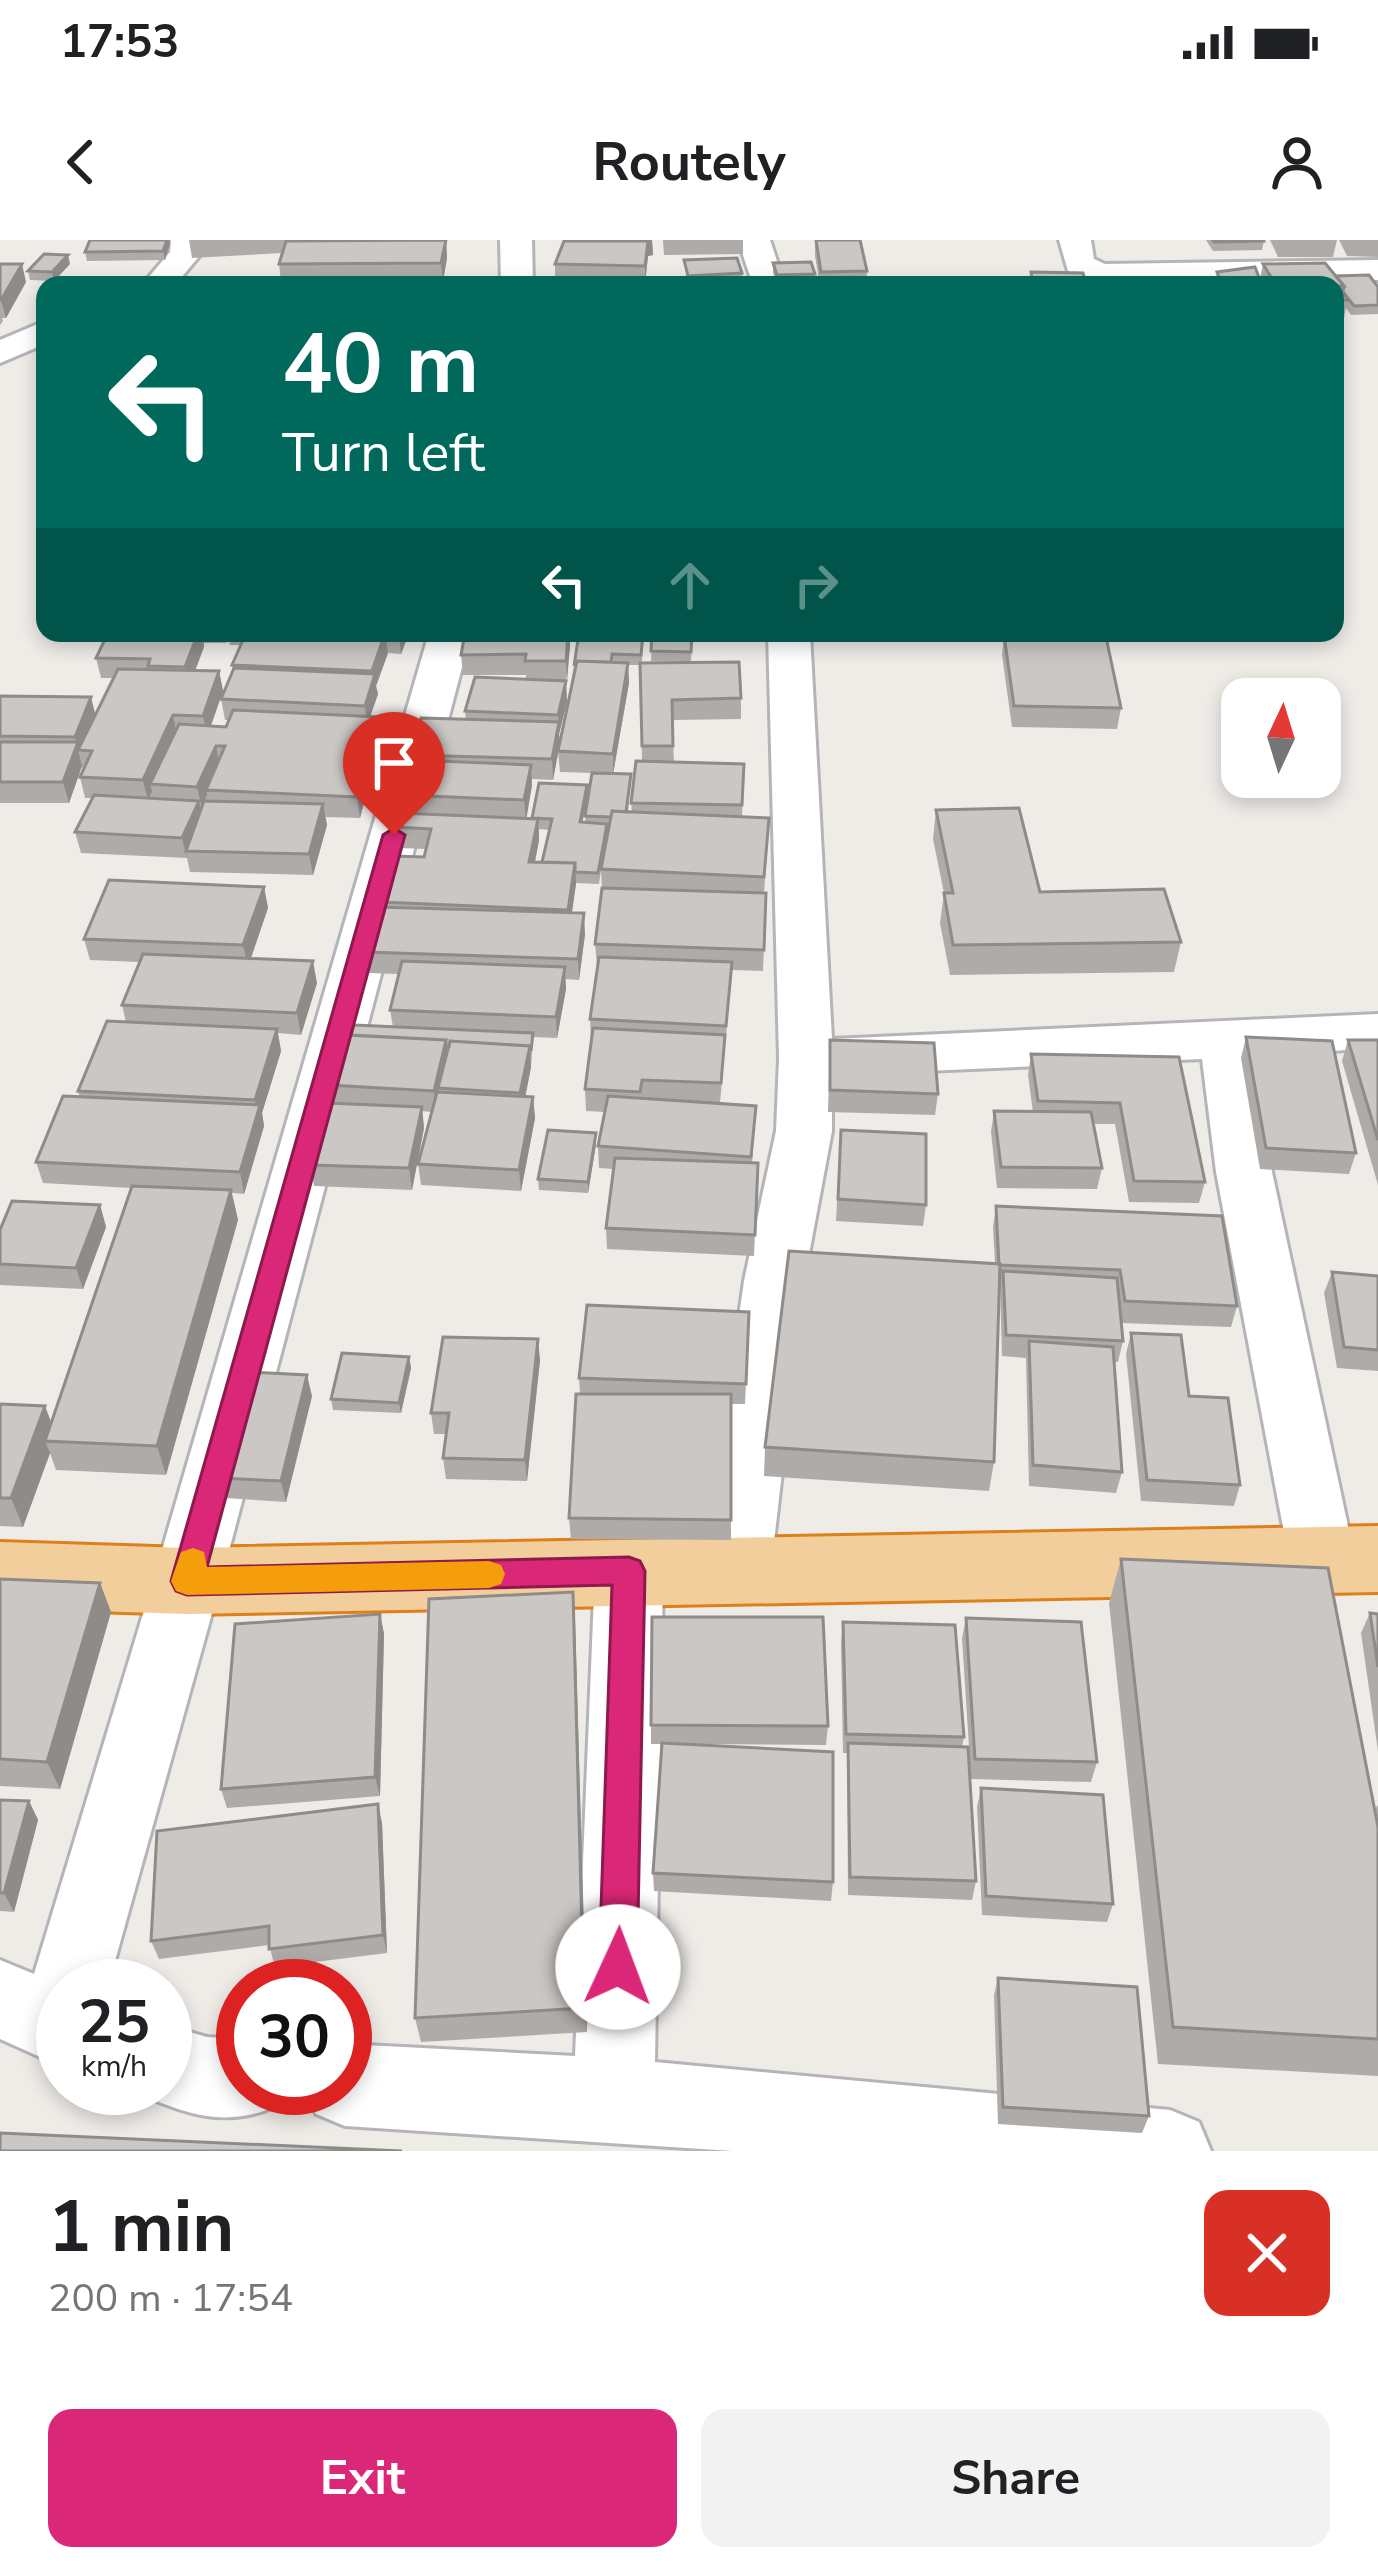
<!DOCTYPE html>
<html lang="en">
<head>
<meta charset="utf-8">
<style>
  body { margin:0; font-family:"Nunito Sans",sans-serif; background:#f2f2f2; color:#202124; height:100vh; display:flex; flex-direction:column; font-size:45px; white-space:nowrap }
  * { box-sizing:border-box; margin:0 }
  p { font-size:39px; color:#757577 }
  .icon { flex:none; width:66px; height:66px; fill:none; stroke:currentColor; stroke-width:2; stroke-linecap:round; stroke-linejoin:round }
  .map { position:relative; height:1911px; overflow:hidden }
  .details { display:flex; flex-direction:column; background:#fff; flex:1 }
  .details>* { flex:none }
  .hud { position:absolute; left:36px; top:36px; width:1308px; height:366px; border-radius:24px; box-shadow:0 6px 18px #0003; background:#00695c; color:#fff; overflow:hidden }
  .needle { width:78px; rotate:4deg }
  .buttons { position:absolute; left:1221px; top:438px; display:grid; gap:24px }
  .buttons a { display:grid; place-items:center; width:120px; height:120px; border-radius:24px; background:#fff; box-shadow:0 6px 18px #0003; font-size:60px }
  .speed { position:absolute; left:36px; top:1719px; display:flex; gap:24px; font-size:60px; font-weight:700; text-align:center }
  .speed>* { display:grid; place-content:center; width:156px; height:156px; border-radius:50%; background:#fff; box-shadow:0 6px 18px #0003; line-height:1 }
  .speed small { font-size:30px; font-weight:400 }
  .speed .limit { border:18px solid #d22; background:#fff; color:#111 }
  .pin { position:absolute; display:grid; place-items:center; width:102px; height:102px; color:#fff; margin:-123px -51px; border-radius:50% 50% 50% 0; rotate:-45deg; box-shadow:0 0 12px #0007 }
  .pin .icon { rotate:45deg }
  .me { position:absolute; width:132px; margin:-66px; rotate:2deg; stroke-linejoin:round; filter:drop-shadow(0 0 9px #0008) }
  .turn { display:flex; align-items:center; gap:42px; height:252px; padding:0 48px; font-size:54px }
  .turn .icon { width:156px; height:156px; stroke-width:2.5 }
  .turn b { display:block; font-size:84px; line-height:102px }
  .lanes { display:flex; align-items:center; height:114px; padding:0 48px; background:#0003; justify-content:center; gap:60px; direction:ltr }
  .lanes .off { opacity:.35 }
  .round { display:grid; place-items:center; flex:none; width:126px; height:126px; border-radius:24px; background:#f2f2f2 }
  .overview { display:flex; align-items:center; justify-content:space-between; height:204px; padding:0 48px }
  h1 { font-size:72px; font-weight:700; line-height:90px }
  .primary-button { display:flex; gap:24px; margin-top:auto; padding:24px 48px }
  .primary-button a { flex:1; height:138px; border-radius:24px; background:#db2777; color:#fff; font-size:48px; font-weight:700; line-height:138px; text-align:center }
  .primary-button a+a { background:#f2f2f2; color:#202124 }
  .status { display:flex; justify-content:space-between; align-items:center; height:84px; padding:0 60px; background:#fff; direction:ltr }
  .status svg { height:33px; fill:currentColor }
  header { display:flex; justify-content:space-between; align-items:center; height:156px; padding:0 48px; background:#fff; font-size:54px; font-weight:700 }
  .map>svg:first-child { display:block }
</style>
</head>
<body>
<div class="status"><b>17:53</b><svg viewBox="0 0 49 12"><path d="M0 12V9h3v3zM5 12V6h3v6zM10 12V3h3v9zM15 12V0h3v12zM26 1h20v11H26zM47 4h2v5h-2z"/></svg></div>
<header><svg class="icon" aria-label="back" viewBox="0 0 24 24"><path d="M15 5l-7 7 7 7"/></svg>Routely<svg class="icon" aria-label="person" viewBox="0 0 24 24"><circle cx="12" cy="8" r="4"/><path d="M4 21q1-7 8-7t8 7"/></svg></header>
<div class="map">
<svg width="1378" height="1911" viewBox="0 0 1378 1911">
  <rect width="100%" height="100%" fill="#efece8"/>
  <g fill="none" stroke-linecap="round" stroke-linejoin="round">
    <!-- street casing -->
    <g stroke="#b3b5b8" stroke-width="6">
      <path id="street" d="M171,0H203L201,14L175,45H142L170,12Z
        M500,0H532L533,45H501Z
        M738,0H770L785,45H753Z
        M1059,0H1091L1094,19L1105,24L1378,20V40L1100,44L1068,31Z
        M45,81V104L0,123V100Z
        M429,393H471L221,1341L108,1746H63V1821L56,1824L0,1799V1720L34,1734L153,1341Z
        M768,393H810L832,799L1378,774V808L1255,816L1272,932L1355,1319L1346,1339L1322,1347L1298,1339L1289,1319L1216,932L1202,819L832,835V891L804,1041L771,1328L761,1348L737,1356L713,1348L703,1328L744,1041L776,891L779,818Z
        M629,1303L653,1311L663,1331L655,1822L1170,1870L1199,1882L1211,1911H733L345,1886L316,1874L306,1848H345V1804L575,1816L595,1331L605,1311Z
        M165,1785L207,1797L243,1799V1848H280L272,1868C222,1888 185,1873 137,1853L134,1848H165Z"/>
    </g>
    <!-- highway casing -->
    <g stroke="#de8019" stroke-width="6">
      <path id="highway" d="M1378,1286V1352L187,1374L0,1368V1302L187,1308Z"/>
    </g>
    <!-- street -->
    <use href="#street" fill="#fff" fill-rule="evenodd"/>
    <!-- highway -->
    <use href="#highway" fill="#f2ce9c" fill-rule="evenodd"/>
  </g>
  <!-- wall -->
  <path fill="#afaba9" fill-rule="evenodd" d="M60,0H169L170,4L165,20L87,21L85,12L90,0Z
    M189,0H446L447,18L443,41H281L279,24L282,13L192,18Z
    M564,0H652L653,15L648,16L645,44L555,42V24Z
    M663,0H743V14L664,15Z
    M815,0L867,31L866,45H820L815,16Z
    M1206,0H1264V1L1262,10L1213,11Z
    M1270,0H1337L1333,17H1278Z
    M1339,0H1378V17L1347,16Z
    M684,20L742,33V43L688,45Z
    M773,23L815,34L814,43L776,44L773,32Z
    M0,24L26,42L6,78H2L3,81L0,85Z
    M70,24L54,41L30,40L28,31Z
    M1263,24L1336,36L1378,47V74L1351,75L1346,68L1344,78H1335V45H1217L1216,41L1217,32L1260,39Z
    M108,393H409L401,414L388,413L376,446L378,454L370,476L379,477L381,497L360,578L325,577L327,585L313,635L190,632L187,618L81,613L75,592L93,558H85L80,537L83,530L82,526L69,563H0V456L96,474L113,438H101L96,418ZM228,397L230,405H240L232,425L233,431L221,459L225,480H229L226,487L211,486L223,451L219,431L195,430L204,407V403H226Z
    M569,393L570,406L566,442L567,462L559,494L560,503L553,540L532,539L526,578H532L587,545L588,556L582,582H585L592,533L560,532L558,511L574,426L643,393L642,423L741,458V479L672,480L674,522L744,524L742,577L768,599L764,653H766L763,731L732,730L720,863L756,866L752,923H758L754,1016L607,1009L606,988L613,929L599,928L598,906L605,872L586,871L585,849L591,801L590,779L597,726L595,704L602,650L601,630L599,644L576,643L572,673L585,694L579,740L565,739L566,749L557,798L533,797L531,827L525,857H533L535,878L521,951L421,945L418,924L432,872L422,871L424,888L412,950L314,946L310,925L332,863L329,845L351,795L393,787L390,770L399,734L368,733L365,712L381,667L380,662L424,617L426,609L399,608L396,587L406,574L404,555L413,523L412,515L466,479L465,471L526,440V435H463L461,415ZM628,425H640L642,522L631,563L632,572H628L631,534H613L629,443ZM539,589L549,590L542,622H535L539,600Z
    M652,393H692L691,422L651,421Z
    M1004,395L1121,468L1117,489L1012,487L1002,415Z
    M936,570L1040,652L1181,702L1174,732L950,735L940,683L944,653L933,599Z
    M264,647L268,668L250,719L317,743L301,795L278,793L281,811L262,873L264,886L244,954L232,953L238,980L166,1235L56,1230L50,1213L23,1287L0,1286V1164L45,1166L51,1183L131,948L43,943L36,922L80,857L78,851L126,782L122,765L139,722L90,720L84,699Z
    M1246,797L1356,913L1349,934L1260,929L1241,818Z
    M830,800L938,854L935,875L828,872Z
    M1348,800H1378V945L1342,821Z
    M1031,814L1179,817L1205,942L1199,963L1129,962L1115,884H1093L1102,928L1097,949L997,948L991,892L994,871L1033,872L1028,835Z
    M841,890L926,965L923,986L836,981Z
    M596,893V904L588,953L539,950L538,939Z
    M100,965L106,987L83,1049L0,1045V990Z
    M996,966L1237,1066L1231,1087L1121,1083L1123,1101L1118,1122H1114L1122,1232L1116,1253L1029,1246L1026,1118L1002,1116L1000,1046L994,1222L989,1251L764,1236L765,1207L995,1023L993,987Z
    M1332,1032L1378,1036V1131L1337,1128L1324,1053Z
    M749,1072L745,1164H731V1300L571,1299L569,1278L580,1154L579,1138Z
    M1131,1093L1189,1156L1240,1245L1234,1266L1141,1261L1126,1114Z
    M409,1117L411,1128L401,1173L333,1170L331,1159Z
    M540,1120L527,1241L446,1239L443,1218L446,1194H434L431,1173Z
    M312,1156L286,1262L225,1258L219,1238Z
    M1121,1319L1375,1569L1378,1565V1836L1158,1824L1109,1363Z
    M0,1339L100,1343L111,1372L60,1549L0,1546Z
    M573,1352L587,1792L421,1802L415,1778Z
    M1370,1373L1378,1374V1511L1361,1393Z
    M380,1374L384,1394L380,1556L227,1568L221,1549Z
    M966,1378L1097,1522L1091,1542L971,1539L962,1398Z
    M843,1382L964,1497L962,1507L976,1641L972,1660L848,1655L847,1513H843L841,1402Z
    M651,1485L828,1486L826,1505L688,1504L833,1642L831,1661L654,1651L653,1633L662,1504H651Z
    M981,1548L1113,1664L1107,1682L982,1675L977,1567Z
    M0,1560L29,1561L38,1580L14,1672L0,1671Z
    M382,1583L387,1713L275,1727L269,1705L159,1719L151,1701Z
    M998,1738L1149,1876L1142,1893L998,1884L994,1755Z"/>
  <!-- shaded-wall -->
  <path fill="#8e8b89" d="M167,0H169L170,4L165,20L163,11Z
    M446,0L447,18L443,41L441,23Z
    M652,0L653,15L648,16L645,44V26L634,1Z
    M68,15L70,24L54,41L52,32Z
    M22,24L26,42L6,78L1,60Z
    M198,393H202L204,407L189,447L185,427Z
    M385,393L388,413L376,446L378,454L367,486L365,466L373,440L372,431Z
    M399,393H409L401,414Z
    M569,393L570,406L567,442L566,421Z
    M628,423L629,443L613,534V514Z
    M219,431L223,451L207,496L203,476Z
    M566,441L567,462L559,494L560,503L553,540L552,519L558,485V475Z
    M91,457L96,477L78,510L82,526L69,563L63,542L77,505L75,497Z
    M173,475L177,495L150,544L152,551L148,561L143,540Z
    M379,477L381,497L360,578L357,557Z
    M216,506L220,527L206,550L207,555L202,568L197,547Z
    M531,525L532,546L526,581L524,560Z
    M587,545L588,556L580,593V582Z
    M199,561L204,582L186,611L187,619L182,598Z
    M323,564L327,585L313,635L309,614Z
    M538,579L539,600L531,642L529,622Z
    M575,623L576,644L569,691L568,670Z
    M264,647L268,668L248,727L243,705Z
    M584,673L585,694L579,740L578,719Z
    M313,721L317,743L301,795L297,773Z
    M565,727L566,749L557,798L556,777Z
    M277,789L281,811L262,873L264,886L244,954L240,932L257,873L255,860Z
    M446,800L448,822L438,848L439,861L437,872L434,851Z
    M530,806L531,827L522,874L520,853Z
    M533,857L535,878L521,951L519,930Z
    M422,867L424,888L412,950L409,928Z
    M596,893V904L588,953V942Z
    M231,950L238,980L166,1235L157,1206Z
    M100,965L106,987L83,1049L76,1028Z
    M538,1099L540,1120L527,1241L525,1220Z
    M409,1117L411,1128L401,1173L399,1163Z
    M307,1135L312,1156L286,1262L281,1241Z
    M45,1166L56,1195L45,1201L50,1213L23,1287L11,1258Z
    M100,1343L111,1372L60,1549L47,1522Z
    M573,1352L575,1380L587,1792L584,1768Z
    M380,1374L384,1394L380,1556L375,1537Z
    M29,1561L38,1580L14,1672L4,1653Z
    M378,1564L382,1583L387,1713L383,1695Z"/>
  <!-- building -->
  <path fill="#cbc7c4" stroke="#8e8b89" stroke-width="3" d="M90,0H167L163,11L85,12Z
    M446,0L441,23L279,24L286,1Z
    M816,0H860L867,31L821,32Z
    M1213,0H1264V1L1214,2Z
    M564,1H648L645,26L555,24Z
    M44,14L68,15L52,32L28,31Z
    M737,18L742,33L688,36L684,20Z
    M811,22L815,34L777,35L773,23Z
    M1325,23L1344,46H1338L1348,60H1335V45H1276L1263,24Z
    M0,24H22L1,60H0Z
    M1255,27L1262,45H1237L1221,42L1217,32Z
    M1031,32L1083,33L1086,45H1033Z
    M1369,35L1378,47V65L1354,66L1343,52L1344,46L1336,36Z
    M108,393H198L185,427L148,426L150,419L96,418Z
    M246,393H399H385L372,431L232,425Z
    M465,393H568L566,421H525L526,414L461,415Z
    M579,393H643L641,415L612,414L611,422L577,421L574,426Z
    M652,393H692L691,412L651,411Z
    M1004,395L1106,397L1121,468L1014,466Z
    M577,421L628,423L613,514L558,511Z
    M739,422L741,458L672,460L673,506H642L640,423Z
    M234,428L375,434L365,466L221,459Z
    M118,429L219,431L203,476L173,475L143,540L80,537L92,511L78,510Z
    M475,437L566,441L558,475L465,471Z
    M0,456L91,457L75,497L0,496Z
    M233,470L379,477L357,557L206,550L225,506H216L197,547L150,544L179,484L226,487Z
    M421,478L559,482L552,519L412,515Z
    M0,502H78L63,542H0Z
    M414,520L531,525L524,560L404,555Z
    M636,521L744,524L742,565L631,563Z
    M592,533L631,534L626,572L612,571L611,577L585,576Z
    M539,543L587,545L580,582L607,584L598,633L575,632V623L542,622L552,579L532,578Z
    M94,555L199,561L182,598L75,592Z
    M204,561L323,564L309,614L186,611Z
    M1019,568L1040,652L1164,649L1181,702L953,705L944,653H953L936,570Z
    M612,571L769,578L764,637L601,629Z
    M400,573L538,579L529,622L575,623L568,670L380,662L393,616L424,617L431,589L396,587Z
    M109,640L264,647L243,705L84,699Z
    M602,648L766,653L764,710L595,704Z
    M376,667L584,673L578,719L365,712Z
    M143,714L313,721L297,773L122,765Z
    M599,717L732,722L726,786L590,779Z
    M402,721L565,727L556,777L390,770Z
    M107,781L277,789L255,860L78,851Z
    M354,785L533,793L531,811L530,806L450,801L449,807H446V800L351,795Z
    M593,788L725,795L721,843L642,840L640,852L585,849Z
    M343,795L446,800L434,851L329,845Z
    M1246,797L1332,801L1356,913L1266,908Z
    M830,800L934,803L938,854L830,850Z
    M1348,800H1378V900Z
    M450,801L530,806L520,853L438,848Z
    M1031,814L1179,817L1205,942L1134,941L1120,863L1038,861Z
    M437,852L533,857L519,930L418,924Z
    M63,856L260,865L240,932L36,922Z
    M608,856L756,866L751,917L598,906Z
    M326,863L422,867L409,928L310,925Z
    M994,871L1091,872L1102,928L1001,927Z
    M548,890L596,893L588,942L538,939Z
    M841,890L926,894V965L838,959Z
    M615,918L758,923L755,995L606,988Z
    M132,946L231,950L157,1206L45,1201Z
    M12,961L100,965L76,1028L0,1024V990Z
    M996,966L1222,976L1237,1066L1125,1061L1120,1030L999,1025Z
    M789,1011L1000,1024L994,1222L765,1207Z
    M1003,1031L1117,1038L1123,1101L1006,1095Z
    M1332,1032L1378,1036V1110L1344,1107Z
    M587,1065L749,1072L746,1144L579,1138Z
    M1131,1093L1181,1095L1189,1156L1228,1158L1240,1245L1147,1240Z
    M443,1097L538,1099L525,1220L443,1218L449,1173H431Z
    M1029,1101L1113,1107L1122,1232L1033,1225Z
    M342,1113L409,1117L399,1163L331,1159Z
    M249,1132L307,1135L281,1241L219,1238Z
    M576,1154H731V1280L569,1278Z
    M0,1164L45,1166L11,1258H0Z
    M1121,1319L1328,1328L1378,1587V1799L1173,1787Z
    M0,1339L100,1343L47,1522L0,1519Z
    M573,1352L584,1768L415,1778L429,1359Z
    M1370,1373L1378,1374V1427Z
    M380,1374L375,1537L221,1549L235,1384Z
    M652,1377H823L828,1486L651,1485Z
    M966,1378L1081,1382L1097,1522L975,1519Z
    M843,1382L955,1385L964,1497L846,1494Z
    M662,1503L833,1512V1642L653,1633Z
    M848,1503L968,1507L976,1641L850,1637Z
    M981,1548L1103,1555L1113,1664L986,1656Z
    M0,1560L29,1561L4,1653H0Z
    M378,1564L383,1695L269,1709V1686L151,1701L157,1591Z
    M998,1738L1137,1747L1149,1876L1003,1867Z
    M0,1893L402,1911H0Z"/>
  <!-- route -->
  <path fill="#db2777" stroke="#8e194d" stroke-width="3" d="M394,588L405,595L207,1327L629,1317L640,1321L645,1331L637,1727L631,1740L618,1745L605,1740L599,1727L612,1345L187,1355L176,1351L171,1341L383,595Z"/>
  <!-- slow -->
  <path fill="#f59e0b" d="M193,1308L204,1312L207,1327L489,1321L501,1325L505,1334L501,1344L489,1348L187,1355L176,1351L171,1341L181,1312Z"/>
</svg>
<div class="buttons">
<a><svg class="needle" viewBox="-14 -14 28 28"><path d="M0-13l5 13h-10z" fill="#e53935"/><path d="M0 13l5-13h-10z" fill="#757577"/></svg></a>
</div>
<div class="speed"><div>25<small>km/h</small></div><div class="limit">30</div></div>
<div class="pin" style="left:394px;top:595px;background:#d93025"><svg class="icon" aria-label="arrive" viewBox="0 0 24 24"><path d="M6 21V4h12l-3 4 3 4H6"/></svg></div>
<svg class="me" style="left:618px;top:1727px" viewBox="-20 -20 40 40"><circle r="19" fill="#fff"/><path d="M0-13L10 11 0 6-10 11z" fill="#db2777"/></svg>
<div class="hud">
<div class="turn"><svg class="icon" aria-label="left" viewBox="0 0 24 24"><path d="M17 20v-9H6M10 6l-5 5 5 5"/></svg><div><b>40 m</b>Turn left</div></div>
<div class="lanes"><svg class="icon" aria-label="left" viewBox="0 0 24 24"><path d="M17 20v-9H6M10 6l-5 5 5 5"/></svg><svg class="icon off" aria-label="ahead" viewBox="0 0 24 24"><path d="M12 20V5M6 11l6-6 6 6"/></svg><svg class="icon off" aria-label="right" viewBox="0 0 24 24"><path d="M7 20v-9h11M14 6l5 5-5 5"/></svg></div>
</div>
</div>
<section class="details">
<div class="overview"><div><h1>1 min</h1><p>200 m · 17:54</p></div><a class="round" style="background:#d93025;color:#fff"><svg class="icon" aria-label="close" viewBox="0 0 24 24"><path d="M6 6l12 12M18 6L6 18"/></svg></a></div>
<div class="primary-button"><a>Exit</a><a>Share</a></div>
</section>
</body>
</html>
